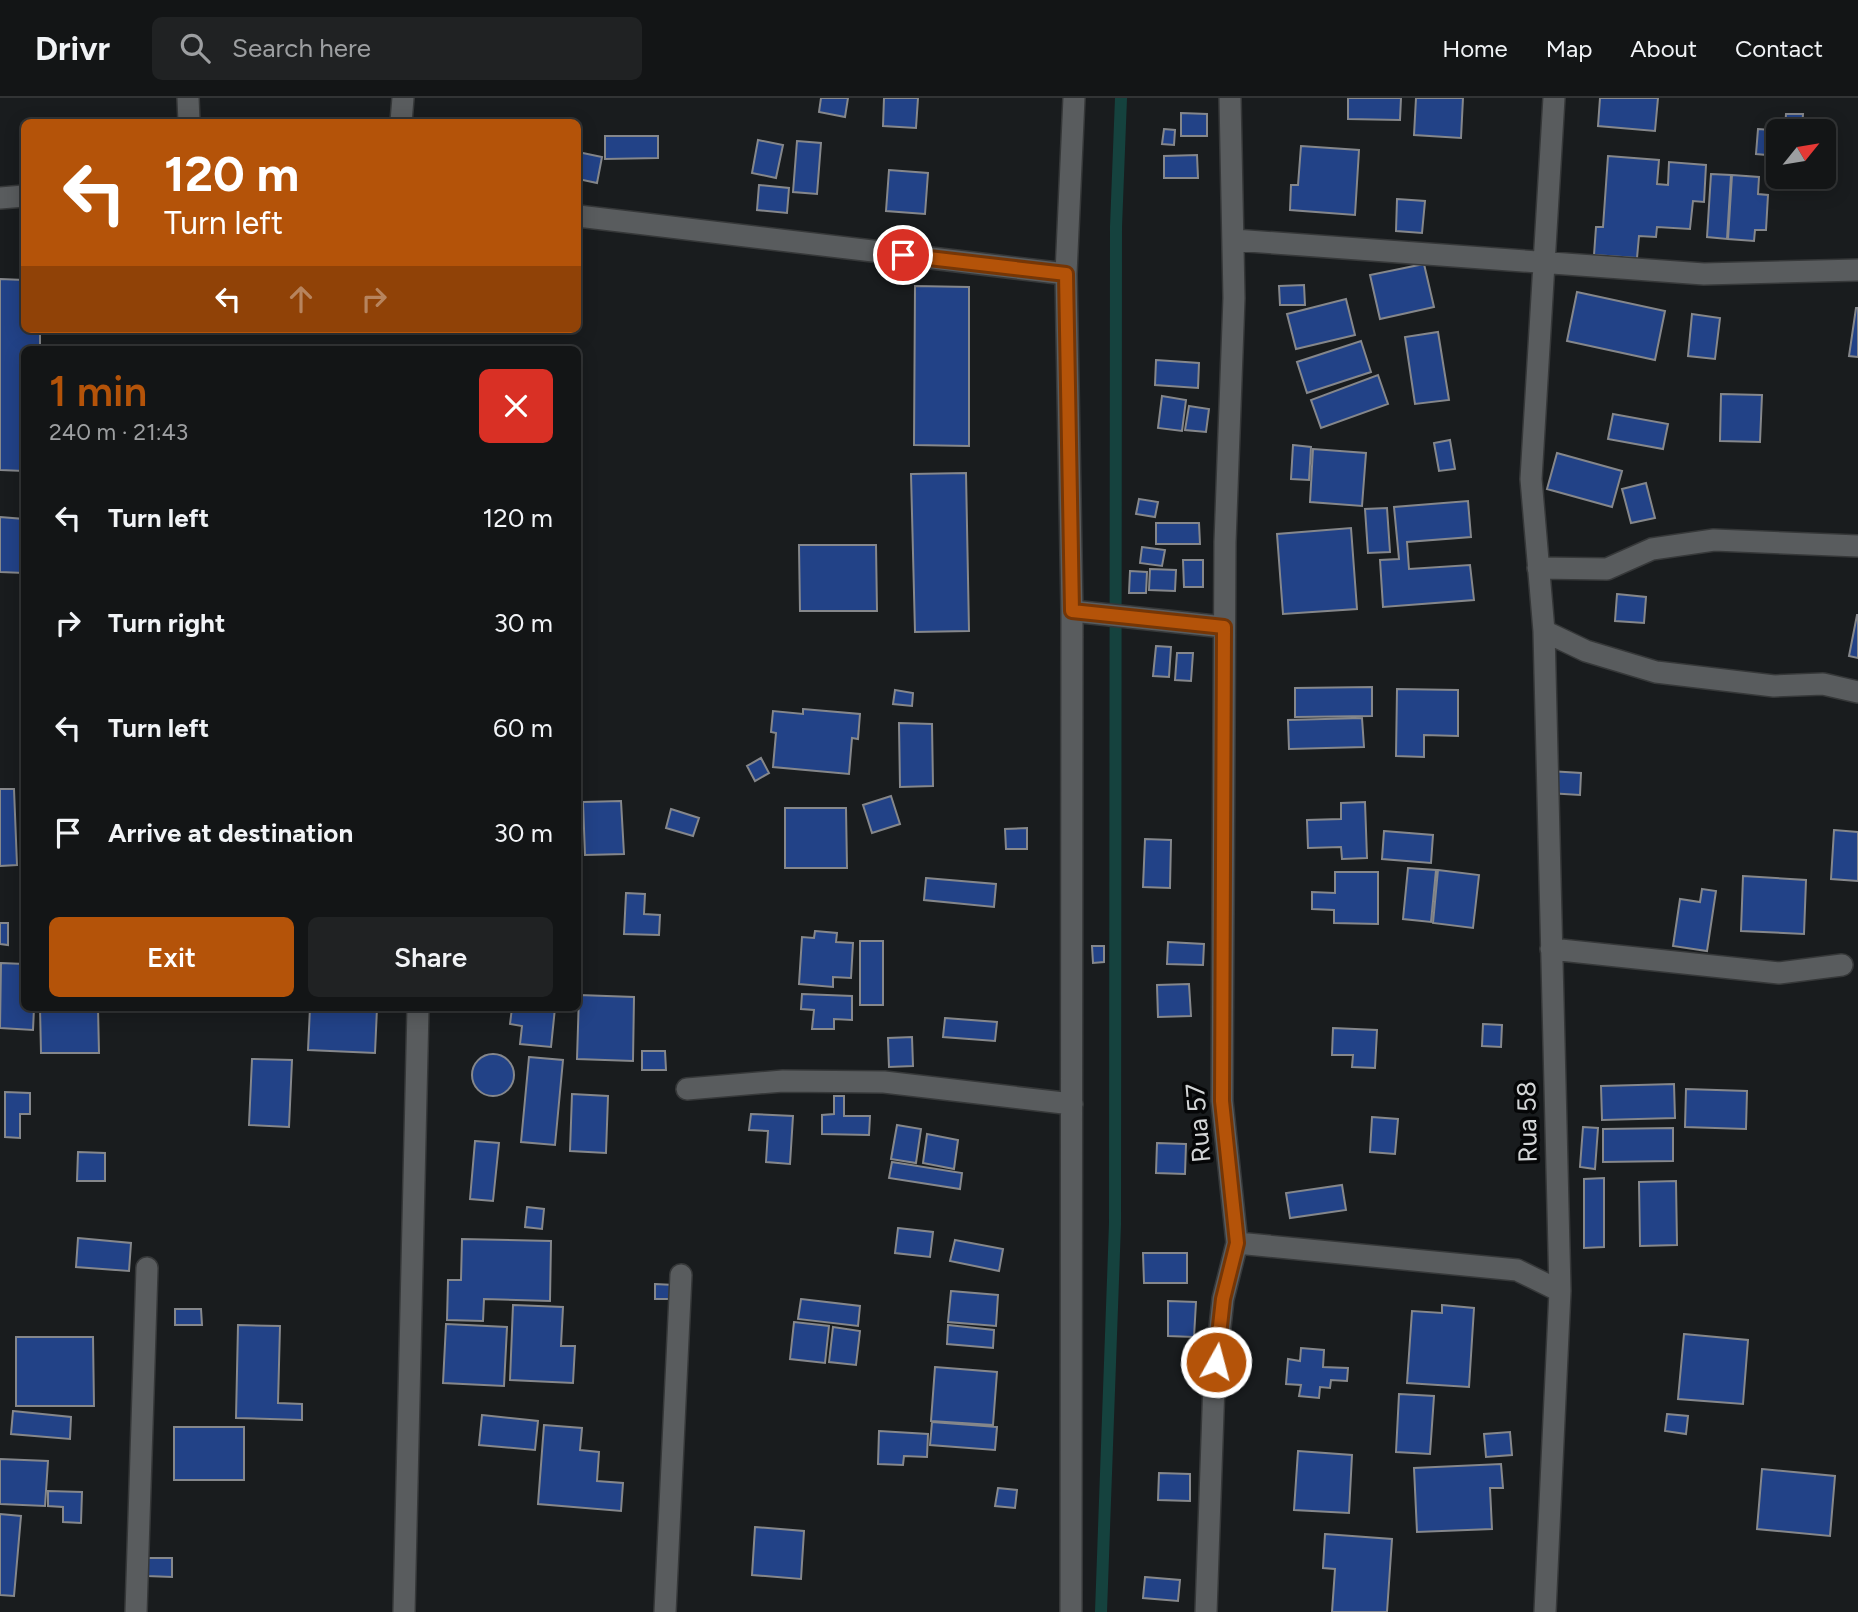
<!DOCTYPE html>
<html lang="en">
<head>
<meta charset="utf-8">
<style>
  body { margin:0; font-family:Figtree,sans-serif; background:#202223; color:#f1f3f6; height:100vh; display:flex; flex-direction:column; font-size:26px; white-space:nowrap }
  * { box-sizing:border-box; margin:0 }
  p { font-size:23px; color:#9d9fa1 }
  .icon { flex:none; width:38px; height:38px; fill:none; stroke:currentColor; stroke-width:2; stroke-linecap:round; stroke-linejoin:round }
  .map { position:relative; flex:1; overflow:hidden }
  .details { position:absolute; left:21px; top:248px; width:560px; height:665px; display:flex; flex-direction:column; background:#131516; border-radius:10px; box-shadow:0 4px 18px #0003,0 0 0 2px #323435 }
  .details>* { flex:none }
  .top-card { position:absolute; left:21px; top:21px; width:560px; height:214px; border-radius:10px; box-shadow:0 4px 18px #0003,0 0 0 2px #323435; background:#b45309; color:#fff; overflow:hidden }
  .needle { width:46px; rotate:60deg }
  .fabs { position:absolute; left:1766px; top:21px; display:grid; gap:14px }
  .fabs a { display:grid; place-items:center; width:70px; height:70px; border-radius:10px; background:#131516; box-shadow:0 4px 18px #0003,0 0 0 2px #323435; font-size:35px }
  .pin { position:absolute; display:grid; place-items:center; width:60px; height:60px; color:#fff; margin:-30px; border:4px solid #fff; border-radius:50%; box-shadow:0 2px 7px #0007 }
  .me { position:absolute; width:77px; margin:-38px; rotate:7deg; stroke-linejoin:round; filter:drop-shadow(0 0 5px #0008) }
  .turn { display:flex; align-items:center; gap:24px; height:147px; padding:0 28px; font-size:32px }
  .turn .icon { width:91px; height:91px; stroke-width:2.5 }
  .turn b { display:block; font-size:49px; line-height:60px }
  .lanes { display:flex; align-items:center; height:66px; padding:0 28px; background:#0003; justify-content:center; gap:35px; direction:ltr }
  .lanes .off { opacity:.35 }
  .round { display:grid; place-items:center; flex:none; width:74px; height:74px; border-radius:10px; background:#202223 }
  .summary { display:flex; align-items:center; justify-content:space-between; height:119px; padding:0 28px }
  h1 { font-size:42px; font-weight:600; line-height:52px; color:#b45309 }
  .button { display:flex; gap:14px; margin-top:auto; padding:14px 28px }
  .button a { flex:1; height:80px; border-radius:10px; background:#b45309; color:#fff; font-size:28px; font-weight:600; line-height:80px; text-align:center }
  .button a+a { background:#202223; color:#f1f3f6 }
  ul { padding:0; list-style:none }
  li { display:flex; align-items:center; gap:21px; height:105px; padding:0 28px }
  li div { flex:1 }
  li b { display:block; font-size:26px }
  li em { font-style:normal }
  header { display:flex; align-items:center; gap:42px; box-sizing:border-box; height:98px; padding:0 35px; background:#131516; border-bottom:2px solid #323435 }
  header strong { font-size:33px }
  nav { display:flex; gap:38px; margin-inline-start:auto; font-size:24px }
  .search { width:490px; height:63px; background:#202223; display:flex; align-items:center; gap:18px; box-sizing:border-box; padding:0 24px; border-radius:10px; color:#9d9fa1; font-size:26px }
  .map>svg:first-child { display:block }
</style>
</head>
<body>
<header>
<strong>Drivr</strong>
<div class="search"><svg class="icon" aria-label="search" viewBox="0 0 24 24"><circle cx="10" cy="10" r="6"/><path d="M15 15l6 6"/></svg>Search here</div>
<nav><a>Home</a><a>Map</a><a>About</a><a>Contact</a></nav>
</header>
<div class="map">
<svg width="1858" height="1514" viewBox="0 0 1858 1514">
  <rect width="100%" height="100%" fill="#191c1e"/>
  <g fill="none" stroke-linecap="round" stroke-linejoin="round">
    <!-- stream -->
    <path stroke="#15423e" stroke-width="12" d="M1101,1514L1115,1126L1116,129L1121,0"/>
  </g>
  <!-- building -->
  <path fill="#224287" stroke="#85878b" stroke-width="2" d="M821,0H848L845,19L819,14Z
    M884,0H918L916,30L883,28Z
    M1348,0H1401L1400,22L1348,21Z
    M1416,0H1463L1461,40L1414,37Z
    M1600,0H1658L1655,33L1598,28Z
    M1181,15L1207,16V38H1181Z
    M1786,16H1803L1802,32L1785,30Z
    M1164,31L1175,32L1174,47L1162,46Z
    M1758,31L1785,33H1778V58L1756,56Z
    M605,38H658V60L605,61Z
    M758,42L783,47L776,80L752,75Z
    M797,43L821,45L817,96L793,94Z
    M1301,48L1359,52L1355,117L1290,112L1291,87H1298Z
    M578,54L602,59L597,85L578,81Z
    M1197,57L1198,80H1164V58Z
    M1608,58L1659,62L1657,86L1668,87L1669,64L1706,67L1704,104L1693,103L1690,131L1657,129L1656,139L1639,138L1637,160L1594,157L1596,129H1603Z
    M889,72L928,75L925,116L886,113Z
    M1711,76L1731,77L1727,141L1707,139Z
    M1732,77L1759,79L1758,96L1768,97L1766,132H1755L1754,143L1728,141Z
    M759,87L789,90L787,115L757,112Z
    M1397,101L1425,103L1422,135L1396,133Z
    M1424,166L1434,209L1380,221L1370,177Z
    M0,181L24,182V231H40V252H24V373L0,372Z
    M1304,187L1305,207H1280L1279,188Z
    M915,188L969,189V348L914,347Z
    M1577,194L1665,213L1655,262L1567,243Z
    M1346,201L1355,237L1296,251L1287,216Z
    M1856,210H1858V259L1849,258Z
    M1692,216L1720,220L1715,261L1688,258Z
    M1438,234L1449,302L1415,306L1405,239Z
    M1361,243L1371,274L1307,295L1297,264Z
    M1156,262L1199,265L1198,290L1155,287Z
    M1378,277L1388,306L1321,330L1311,302Z
    M1721,296L1762,297L1760,344L1720,343Z
    M1162,298L1186,302L1182,333L1158,330Z
    M1189,308L1209,311L1206,334L1185,332Z
    M1613,316L1668,326L1663,351L1608,341Z
    M1450,342L1455,371L1439,373L1434,345Z
    M1293,347L1311,349L1309,382L1291,381Z
    M1313,351L1366,355L1362,408L1310,404Z
    M1557,355L1622,373L1612,409L1547,391Z
    M966,375L969,533L915,534L911,376Z
    M1646,385L1655,420L1631,425L1622,391Z
    M1139,401L1158,404L1155,419L1136,416Z
    M1468,403L1471,439L1407,444L1409,471L1470,467L1474,502L1383,509L1380,462L1399,461L1394,409Z
    M1387,410L1390,454L1368,455L1365,411Z
    M0,419L24,421V475L0,474Z
    M1156,425H1199L1200,446H1156Z
    M1351,430L1357,511L1283,516L1277,436Z
    M799,447H876L877,513H800Z
    M1142,449L1165,452L1162,468L1140,465Z
    M1183,462H1203V489H1184Z
    M1150,471L1176,472L1175,493L1149,492Z
    M1130,473L1147,474L1146,495H1129Z
    M1617,496L1646,499L1644,525L1615,523Z
    M1857,517H1858V560L1849,558Z
    M1156,548L1171,549L1169,579L1153,578Z
    M1177,555H1193L1191,583L1175,582Z
    M1372,589V618L1295,619V590Z
    M1397,591L1458,592V638L1424,637V659L1396,658Z
    M895,592L913,595L912,608L893,606Z
    M803,611L860,616L858,641L852,640L849,676L773,669L776,635L771,634L773,613L803,616Z
    M1362,620L1364,649L1289,651L1288,622Z
    M899,625L932,626L933,688L900,689Z
    M761,660L769,675L755,683L747,668Z
    M1549,673L1581,675L1580,697L1548,695Z
    M0,691H14L17,767L0,768Z
    M891,698L900,726L872,735L863,707Z
    M621,703L624,756L585,757L583,704Z
    M1365,704L1367,760L1342,761L1341,749L1308,750L1307,722L1341,721V705Z
    M785,710H846L847,770H785Z
    M671,711L699,720L693,738L666,730Z
    M1027,730V751H1006L1005,731Z
    M1834,732L1858,734V783L1831,781Z
    M1384,733L1433,737L1431,765L1382,761Z
    M1145,741L1171,742L1170,790L1143,789Z
    M1408,770L1436,772L1431,824L1403,821Z
    M1438,772L1479,777L1473,830L1433,825Z
    M1335,774H1378V826L1334,825V812L1312,811V794L1335,795Z
    M1743,778L1806,782L1804,836L1741,833Z
    M926,780L996,786L994,809L924,802Z
    M1702,791L1716,793L1707,853L1673,848L1680,801L1700,804Z
    M626,795L645,796L644,816L660,817L659,837L624,836Z
    M0,825H8V847L0,846Z
    M815,833L837,835L836,844L853,845L851,880L833,879V889L799,886L802,839L814,840Z
    M860,843H883V907H860Z
    M1168,844L1204,846L1203,867L1167,866Z
    M1092,848H1104V864L1093,865Z
    M1,865L24,866V910H34L33,932L0,930Z
    M1189,886L1191,918L1158,919L1157,887Z
    M802,896L852,898V922L834,921V931H812L814,912L801,911Z
    M579,897L634,899L633,963L577,961Z
    M40,910H98L99,955H41Z
    M310,910H377L375,955L308,952Z
    M512,910H555L551,949L520,946L522,928L510,926Z
    M945,920L997,924L995,943L943,939Z
    M1483,926L1502,927L1501,949L1482,948Z
    M1333,930L1377,932L1375,970L1352,969L1353,957H1332Z
    M912,939L913,968L889,969L888,940Z
    M642,953H665L666,972H642Z
    M472 977a21 21 0 1 1 42 0a21 21 0 1 1-42 0Z
    M529,959L563,962L555,1047L521,1044Z
    M252,961L292,962L289,1029L249,1027Z
    M1674,986L1675,1020L1602,1022L1601,988Z
    M1686,991L1747,993L1746,1031L1685,1029Z
    M5,994L30,995V1016H20V1040L5,1039Z
    M572,996L608,998L606,1055L570,1053Z
    M834,998H844V1018H870L869,1037L822,1036V1017L834,1016Z
    M751,1016L793,1018L790,1066L766,1064L768,1033L749,1032Z
    M1372,1019L1398,1021L1395,1056L1370,1054Z
    M897,1027L921,1031L916,1065L891,1061Z
    M1583,1029L1598,1030L1595,1071L1580,1069Z
    M1673,1030V1063L1603,1064V1031Z
    M927,1036L958,1042L954,1071L923,1065Z
    M475,1043L499,1045L493,1103L470,1101Z
    M1157,1045L1186,1046L1185,1076L1156,1075Z
    M78,1054L105,1055V1083H77Z
    M892,1064L962,1075L960,1091L889,1080Z
    M1604,1080V1149L1584,1150V1081Z
    M1676,1083L1677,1147L1640,1148L1639,1084Z
    M1342,1087L1346,1112L1290,1120L1286,1095Z
    M527,1109L544,1111L542,1131L525,1129Z
    M898,1130L933,1134L930,1159L895,1155Z
    M78,1140L131,1145L129,1173L76,1169Z
    M462,1141L551,1143L550,1203L484,1201L483,1223L447,1222L448,1182H461Z
    M955,1142L1003,1151L999,1173L950,1163Z
    M1143,1155H1187V1185H1144Z
    M655,1186L674,1187L673,1201H655Z
    M951,1193L998,1197L996,1228L948,1224Z
    M801,1201L860,1208L858,1228L798,1221Z
    M1168,1203L1196,1204L1194,1239L1168,1238Z
    M513,1207L563,1209L561,1248H575L573,1285L510,1282Z
    M1442,1207L1474,1210L1469,1289L1407,1285L1412,1213L1442,1215Z
    M175,1211H201L202,1227H175Z
    M794,1224L829,1228L825,1265L790,1261Z
    M446,1226L507,1229L504,1288L443,1285Z
    M238,1227L280,1228L278,1305L302,1306V1322L236,1320Z
    M948,1227L994,1232L993,1250L947,1246Z
    M833,1229L860,1233L856,1267L829,1264Z
    M1684,1236L1748,1242L1743,1306L1678,1301Z
    M16,1239H93L94,1308H16Z
    M1301,1250L1324,1252L1323,1269L1348,1270L1347,1283L1331,1282L1330,1290L1320,1289L1319,1300L1299,1298L1301,1287L1286,1286L1288,1261L1300,1263Z
    M935,1269L997,1274L993,1327L931,1323Z
    M1399,1296L1434,1298L1430,1356L1396,1354Z
    M13,1313L71,1319L70,1341L11,1336Z
    M1667,1316L1688,1318L1686,1336L1665,1333Z
    M482,1317L538,1323L535,1352L479,1347Z
    M932,1324L997,1329L995,1352L930,1347Z
    M544,1327L582,1330L580,1352L599,1354L597,1383L623,1385L621,1413L538,1406Z
    M174,1329H244V1382H174Z
    M879,1333L928,1336L927,1359L904,1358L903,1367L878,1366Z
    M1510,1334L1512,1357L1486,1359L1484,1336Z
    M1298,1353L1352,1357L1349,1415L1294,1412Z
    M0,1361L48,1363L45,1408L0,1406Z
    M1501,1366L1503,1390H1490L1492,1431L1417,1434L1414,1370Z
    M1762,1371L1835,1378L1830,1438L1757,1431Z
    M1159,1375L1190,1376V1403L1158,1402Z
    M998,1390L1017,1392L1015,1410L995,1408Z
    M48,1393L82,1394L81,1425L63,1424V1409L48,1408Z
    M0,1416L21,1418L14,1498L0,1497Z
    M755,1429L804,1433L801,1481L752,1477Z
    M1325,1436L1392,1441L1387,1514H1332L1335,1471L1323,1470Z
    M147,1460H172V1479L147,1478Z
    M1145,1479L1180,1482L1178,1503L1143,1500Z"/>
  <g fill="none" stroke-linecap="round" stroke-linejoin="round">
    <!-- minor casing -->
    <g stroke="#363839" stroke-width="24">
      <path id="minor" d="M188,0L189,24
        M401,24L403,0
        M0,100L24,98
        M578,118L1066,176
        M1234,142L1704,176L1858,172
        M1538,470L1607,471L1652,451L1714,442L1858,448
        M1072,513L1224,529
        M1544,533L1586,553L1656,574L1774,588L1823,586L1858,594
        M1551,851L1779,875L1842,867
        M687,991L783,983L884,984L1072,1006
        M1237,1145L1517,1172L1560,1193
        M136,1514L147,1170
        M404,1514L418,910
        M665,1514L681,1177
        M1071,1514L1072,513L1066,176L1074,0
        M1206,1514L1214,1285L1223,1201L1237,1145L1222,1003L1225,444L1234,200L1230,0
        M1545,1514L1560,1193L1544,533L1531,381L1554,0"/>
    </g>
    <!-- minor -->
    <use href="#minor" stroke="#595c5e" stroke-width="21"/>
  </g>
  <g fill="none" stroke-linecap="round" stroke-linejoin="round">
    <!-- route casing -->
    <g stroke="#753606" stroke-width="18">
      <path id="route" d="M903,157L1066,176L1072,513L1224,529L1222,1003L1237,1145L1223,1201L1216,1264"/>
    </g>
    <!-- route -->
    <use href="#route" stroke="#b45309" stroke-width="12"/>
  </g>
  <g text-anchor="middle" dominant-baseline="central" stroke-width="7" stroke-linejoin="round" paint-order="stroke">
    <!-- street labels -->
    <g font-size="26" fill="#d3d5d6" stroke="#050607">
      <text transform="translate(1527 1024) rotate(-91)">Rua 58</text>
      <text transform="translate(1198 1025) rotate(-95)">Rua 57</text>
    </g>
  </g>
</svg>
<div class="fabs">
<a><svg class="needle" viewBox="-14 -14 28 28"><path d="M0-13l5 13h-10z" fill="#e53935"/><path d="M0 13l5-13h-10z" fill="#9d9fa1"/></svg></a>
</div>
<div class="pin" style="left:903px;top:157px;background:#d93025"><svg class="icon" aria-label="arrive" viewBox="0 0 24 24"><path d="M6 21V4h12l-3 4 3 4H6"/></svg></div>
<svg class="me" style="left:1216px;top:1264px" viewBox="-20 -20 40 40"><circle r="17" fill="#b45309" stroke="#fff" stroke-width="3"/><path d="M0-11L8 9 0 5-8 9z" fill="#fff"/></svg>
<div class="top-card">
<div class="turn"><svg class="icon" aria-label="left" viewBox="0 0 24 24"><path d="M17 20v-9H6M10 6l-5 5 5 5"/></svg><div><b>120 m</b>Turn left</div></div>
<div class="lanes"><svg class="icon" aria-label="left" viewBox="0 0 24 24"><path d="M17 20v-9H6M10 6l-5 5 5 5"/></svg><svg class="icon off" aria-label="ahead" viewBox="0 0 24 24"><path d="M12 20V5M6 11l6-6 6 6"/></svg><svg class="icon off" aria-label="right" viewBox="0 0 24 24"><path d="M7 20v-9h11M14 6l5 5-5 5"/></svg></div>
</div>
<section class="details">
<div class="summary"><div><h1>1 min</h1><p>240 m · 21:43</p></div><a class="round" style="background:#d93025;color:#fff"><svg class="icon" aria-label="close" viewBox="0 0 24 24"><path d="M6 6l12 12M18 6L6 18"/></svg></a></div>
<ul>
<li><svg class="icon" aria-label="left" viewBox="0 0 24 24"><path d="M17 20v-9H6M10 6l-5 5 5 5"/></svg><div><b>Turn left</b></div><em>120 m</em></li>
<li><svg class="icon" aria-label="right" viewBox="0 0 24 24"><path d="M7 20v-9h11M14 6l5 5-5 5"/></svg><div><b>Turn right</b></div><em>30 m</em></li>
<li><svg class="icon" aria-label="left" viewBox="0 0 24 24"><path d="M17 20v-9H6M10 6l-5 5 5 5"/></svg><div><b>Turn left</b></div><em>60 m</em></li>
<li><svg class="icon" aria-label="arrive" viewBox="0 0 24 24"><path d="M6 21V4h12l-3 4 3 4H6"/></svg><div><b>Arrive at destination</b></div><em>30 m</em></li>
</ul>
<div class="button"><a>Exit</a><a>Share</a></div>
</section>
</div>
</body>
</html>
